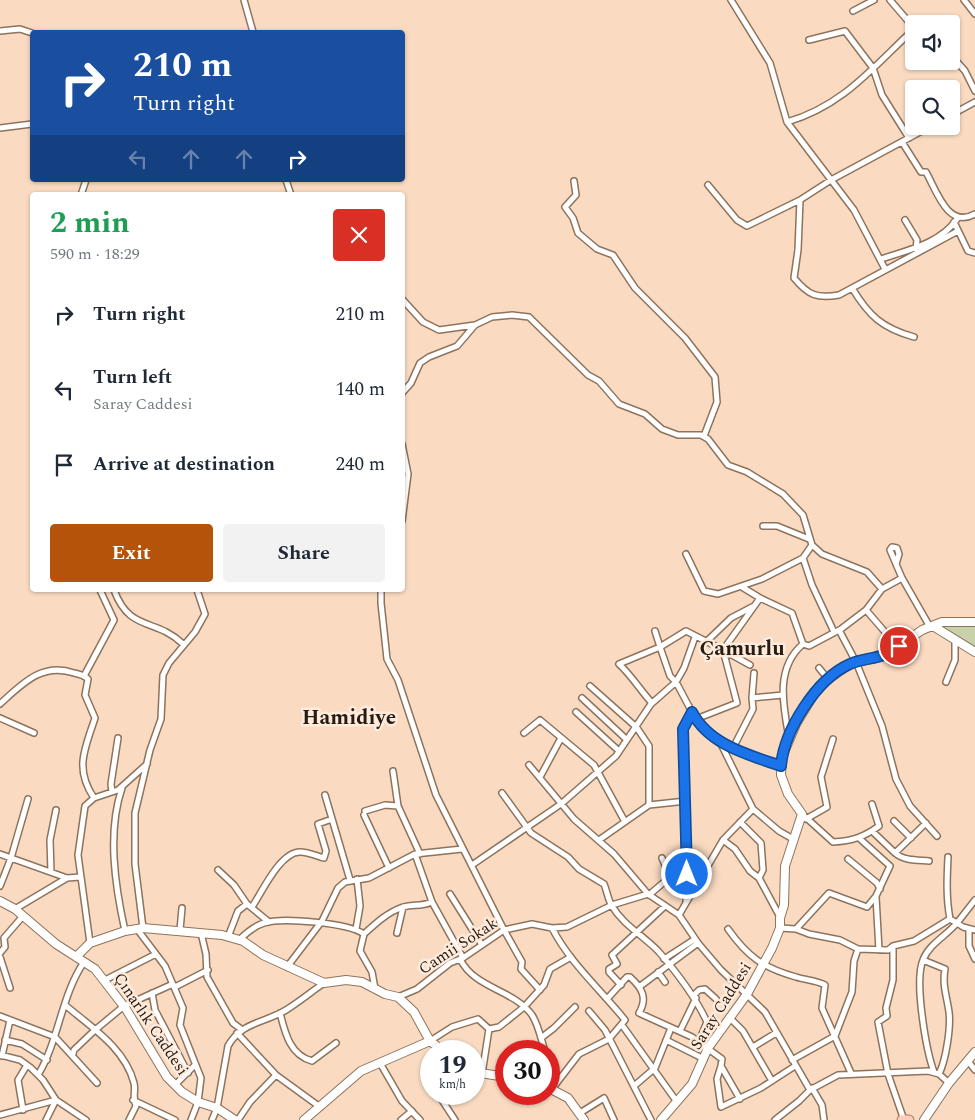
<!DOCTYPE html>
<html lang="en">
<head>
<meta charset="utf-8">
<style>
  body { margin:0; font-family:Spectral,serif; background:#f2f2f3; color:#1f2937; height:100vh; display:flex; flex-direction:column; font-size:19px; white-space:nowrap }
  * { box-sizing:border-box; margin:0 }
  p { font-size:16px; color:#747a83 }
  .icon { flex:none; width:28px; height:28px; fill:none; stroke:currentColor; stroke-width:2; stroke-linecap:round; stroke-linejoin:round }
  .map { position:relative; flex:1; overflow:hidden }
  .side { position:absolute; left:30px; top:192px; width:375px; height:400px; display:flex; flex-direction:column; background:#fff; border-radius:5px; box-shadow:0 1px 4px #0004 }
  .side>* { flex:none }
  .banner { position:absolute; left:30px; top:30px; width:375px; height:152px; border-radius:5px; box-shadow:0 1px 4px #0004; background:#1a4fa0; color:#fff; overflow:hidden }
  .controls { position:absolute; left:905px; top:15px; display:grid; gap:10px }
  .controls a { display:grid; place-items:center; width:55px; height:55px; border-radius:5px; background:#fff; box-shadow:0 1px 4px #0004; font-size:25px }
  .speed { position:absolute; left:420px; top:1040px; display:flex; gap:10px; font-size:25px; font-weight:700; text-align:center }
  .speed>* { display:grid; place-content:center; width:65px; height:65px; border-radius:50%; background:#fff; box-shadow:0 1px 4px #0004; line-height:1 }
  .speed small { font-size:12px; font-weight:400 }
  .speed .limit { border:8px solid #d22; background:#fff; color:#111 }
  .pin { position:absolute; display:grid; place-items:center; width:42px; height:42px; color:#fff; margin:-21px; border:2px solid #fff; border-radius:50%; box-shadow:0 1px 5px #0007 }
  .me { position:absolute; width:55px; margin:-28px; rotate:0deg; stroke-linejoin:round; filter:drop-shadow(0 0 4px #0008) }
  .turn { display:flex; align-items:center; gap:18px; height:105px; padding:0 20px; font-size:22px }
  .turn .icon { width:65px; height:65px; stroke-width:2.5 }
  .turn b { display:block; font-size:35px; line-height:42px }
  .lanes { display:flex; align-items:center; height:48px; padding:0 20px; background:#0003; justify-content:center; gap:25px; direction:ltr }
  .lanes .off { opacity:.35 }
  .round { display:grid; place-items:center; flex:none; width:52px; height:52px; border-radius:5px; background:#f2f2f3 }
  .headline { display:flex; align-items:center; justify-content:space-between; height:85px; padding:0 20px }
  h1 { font-size:30px; font-weight:700; line-height:38px; color:#1e9e55 }
  .button { display:flex; gap:10px; margin-top:auto; padding:10px 20px }
  .button a { flex:1; height:58px; border-radius:5px; background:#b45309; color:#fff; font-size:20px; font-weight:700; line-height:58px; text-align:center }
  .button a+a { background:#f2f2f3; color:#1f2937 }
  ul { padding:0; list-style:none }
  li { display:flex; align-items:center; gap:15px; height:75px; padding:0 20px }
  li div { flex:1 }
  li b { display:block; font-size:19px }
  li em { font-style:normal }
  .map>svg:first-child { display:block }
</style>
</head>
<body>
<div class="map">
<svg width="975" height="1120" viewBox="0 0 975 1120">
  <rect width="100%" height="100%" fill="#fadbc2"/>
  <!-- green -->
  <path fill="#c8d1aa" d="M947,625H975V649L939,626Z"/>
  <g fill="none" stroke-linecap="round" stroke-linejoin="round">
    <!-- street casing -->
    <g stroke="#8e735c" stroke-width="8">
      <path id="street" d="M244,0L253,32
        M731,0L770,63L787,122L854,210L885,269
        M890,0L914,28
        M964,0L975,14
        M853,11L874,0
        M0,31L20,29L32,33
        M809,40L845,31L873,68L882,95L909,138
        M951,55L965,71L975,91
        M951,115L975,102
        M787,122C843,106 873,67 914,29
        M931,126L831,180L800,200L798,250L794,278C808,295 817,299 839,295L958,231
        M0,128L32,124
        M902,142L921,172H926C937,192 948,229 975,214
        M286,180L291,195
        M574,181L576,195L565,207L573,218L578,233L597,249L613,255L635,288L685,338L715,377L717,402L704,436
        M708,185L737,220L747,226L800,200
        M81,195L86,180
        M905,220L917,240L916,249
        M954,222L968,251L975,253
        M881,259C908,250 941,243 957,219
        M852,288C869,316 882,328 914,337
        M402,299L423,322L439,330L475,325
        M402,393L411,383L420,363L429,357L457,346L475,325L492,317L512,315L529,317L588,375L599,381L619,404L645,414L662,429L678,435H701L708,439L728,465L747,472L783,494L803,515L812,545
        M402,444L408,474L402,521
        M763,526H777L809,539
        M686,554L704,591L718,594L762,579L803,558L812,545L822,554L867,572L882,589
        M803,558L812,585L834,632
        M896,564L899,554L897,548L892,547L890,550L902,578
        M114,590C130,633 155,617 183,644
        M381,590V603L387,659L398,680L436,795L504,930
        M760,598L792,613L803,644C775,668 783,705 789,738
        M839,630L856,662L882,726L896,779L910,806L937,836
        M655,631L660,647L686,631L723,650L760,598L742,587
        M706,642L731,618L754,606
        M803,644L809,646L841,629L866,610
        M898,647L866,610L882,589L902,578L930,627
        M723,650L750,665
        M819,668L828,679
        M84,676L114,620L100,590
        M946,682L955,660V640
        M590,686L635,726
        M582,698L626,739
        M752,698L754,673
        M652,703C640,690 632,676 619,664L660,647L670,676L676,682L694,716L707,731L724,744L781,766
        M0,704C22,684 42,662 74,673C79,674 84,675 88,679L85,695L95,718C85,749 74,768 94,798
        M576,712L619,751
        M0,718L34,733
        M696,719L737,703L723,650
        M635,725L649,746V805
        M524,733L540,720L594,765L624,820
        M733,748L753,709L752,698L783,695
        M529,765L574,819L614,854L648,894L679,915L698,943L721,970L765,1012L810,1090
        M393,771L398,806L420,854
        M540,777L561,738
        M122,788C107,832 115,886 125,931
        M112,792L111,784L118,738
        M502,793L531,833L568,857L579,869L604,884C607,891 608,900 612,906C623,925 644,936 659,952C678,974 695,996 707,1022L699,1041
        M325,795L350,880
        M753,809L779,831L793,839
        M365,811L385,805L398,806
        M802,814L833,842C852,841 864,837 879,826L872,804
        M364,815L389,868
        M806,819L827,807L821,777L833,739
        M894,821L911,838
        M740,822L761,843L763,870L759,878
        M872,831L895,853L926,823
        M599,840L649,805L686,801
        M723,840L735,849L750,871L759,878L780,917
        M895,853C904,861 918,860 929,861
        M0,854L67,878L80,877
        M415,854L432,902L463,958
        M848,859L877,883L880,889
        M472,865L561,804L616,756L651,704L676,682L684,668L695,637
        M218,870L234,885L247,904L269,922
        M51,872L50,840L56,810
        M0,886L11,858L28,799
        M450,894L482,945
        M649,895L670,877L662,858
        M876,897L879,950
        M975,900L957,923L963,927L975,930
        M686,902L688,858L683,729L692,712
        M252,907C262,892 280,852 300,852C308,852 317,856 324,858L326,851L318,824L332,819
        M403,907C414,904 420,907 432,902
        M15,909L67,878
        M679,915L723,840L753,809L720,742
        M143,928L135,864V813L150,750L161,719L163,675L169,663L195,632L205,614L197,590
        M552,928C570,963 600,989 625,1020L609,1039L579,1054L552,1089
        M780,928L796,929L809,934L840,940L858,949L888,950L893,946L914,941L950,919
        M137,929L165,966L183,1008L180,1025L201,1078L198,1102L191,1120
        M356,929L360,906L357,879
        M728,929C747,956 763,968 796,977C805,980 816,980 825,985L822,1008L851,1073
        M796,929L829,893L867,907L876,896L890,866L859,838
        M969,929V946L975,959
        M180,930L182,908
        M504,930L522,962L521,969L540,990
        M201,933L206,954L207,977L233,1023L241,1029
        M364,934C376,923 388,912 403,907L397,933
        M228,937L238,911L247,904
        M239,940C246,933 254,926 264,923C283,917 348,923 364,934L360,951L372,972L375,989
        M90,943L78,855L85,806L94,798L118,790L147,764
        M893,946V980L886,1008L887,1016L878,1022L888,1074L904,1120
        M0,953L5,947L4,938L23,916
        M0,957L10,988
        M460,959C475,989 513,989 532,1015C539,1026 541,1040 545,1051
        M664,959L695,939
        M923,960L945,969C942,985 947,997 949,1012C951,1027 946,1060 939,1074
        M287,967L322,921L338,888L345,882L369,878L415,854L462,849
        M658,972L665,982
        M105,980L156,954
        M621,985L609,972V969L617,964L612,955L665,906
        M175,987L208,970
        M639,987L698,943
        M152,993L155,1010L188,1073
        M694,995L699,990L705,989L716,999
        M398,997L417,989L450,963L463,958L504,930L532,924L552,928L567,927L612,905L648,894
        M607,999L627,977H630C642,988 648,998 639,1013L692,1037L722,1059L721,1066L740,1099
        M65,1005C91,1027 125,1048 134,1083C136,1091 132,1097 136,1106L129,1120
        M589,1011L605,1030L651,1120
        M280,1013C285,1033 290,1055 312,1061L336,1043
        M0,1016L55,1037L97,1083
        M731,1019L743,1031L772,1081
        M622,1025L677,1102
        M680,1031L696,998
        M237,1033L276,1075L320,1107
        M541,1038L554,1028L575,1007
        M5,1040L22,1044L47,1060
        M666,1040L704,1059
        M430,1041L452,1027L478,1019L489,1029L499,1027L524,1007L544,985L550,969L571,957
        M753,1047L776,1033
        M73,1054L74,1050L95,1030L124,1006L173,984
        M0,1055L20,1060L31,1068L43,1080L56,1100L86,1120
        M2,1056L10,1020
        M792,1060L835,1036L852,992L854,961L858,949
        M968,1061L975,1070
        M380,1063L402,1101L420,1120
        M721,1066L717,1079L721,1107L761,1088L795,1066
        M934,1072C926,1050 914,981 923,960C929,944 946,936 957,923L950,919C946,898 947,878 948,857
        M482,1074L489,1029
        M38,1075C59,1040 61,996 84,962
        M175,1085L195,1065
        M634,1086L655,1068L671,1028
        M812,1088L822,1105L824,1120
        M438,1094L455,1120
        M133,1100L175,1120
        M23,1110L18,1080L27,1065
        M580,1113L604,1098L614,1120
        M0,1115L56,1100
        M46,1120L56,1100
        M212,1120L217,1108L228,1046C241,1022 265,1023 286,1010C299,1002 311,992 324,983
        M238,1120L250,1102L276,1075
        M401,1120L412,1111
        M775,1120L799,1101L810,1090L838,1075L928,1071L939,1074L949,1083"/>
    </g>
    <!-- secondary casing -->
    <g stroke="#8e735c" stroke-width="10">
      <path id="secondary" d="M933,626L975,652
        M0,901L15,909L56,944L95,969L126,1009L167,1077L182,1092L198,1102L217,1108L235,1120
        M76,957L90,943L125,931L143,928L222,935L243,941L263,955L324,983L346,980L362,982L385,994L398,997L414,1012L430,1041L443,1051
        M474,1072L506,1077
        M549,1088L568,1098L584,1120
        M304,1120L361,1071L430,1041
        M661,1120L692,1084L708,1048L747,994L772,948L780,928V918L784,905L785,866L802,814L788,794L781,775L782,757L796,724L819,686L850,664L885,656L922,630L942,622H975
        M924,1120L949,1083L975,1052"/>
    </g>
    <!-- primary casing -->
    <g stroke="#b27961" stroke-width="11">
      <path id="primary" d="M902,1120H909"/>
    </g>
    <!-- street -->
    <use href="#street" stroke="#fff" stroke-width="5"/>
    <!-- secondary -->
    <use href="#secondary" stroke="#fff" stroke-width="8"/>
    <!-- primary -->
    <use href="#primary" stroke="#fecdb9" stroke-width="9"/>
  </g>
  <g fill="none" stroke-linecap="round" stroke-linejoin="round">
    <!-- route casing -->
    <g stroke="#114b97" stroke-width="12">
      <path id="route" d="M687,874L683,729L692,712C709,745 749,755 781,766C784,731 816,679 850,664C870,656 879,661 899,646"/>
    </g>
    <!-- route -->
    <use href="#route" stroke="#1a73e8" stroke-width="9"/>
  </g>
  <g text-anchor="middle" dominant-baseline="central" stroke-width="5" stroke-linejoin="round" paint-order="stroke">
    <!-- street labels -->
    <g font-size="16" fill="#271c12" stroke="#feebdc">
      <text transform="translate(458 946) rotate(-33)">Camii Sokak</text>
      <text transform="translate(721 1006) rotate(-58)">Saray Caddesi</text>
      <text transform="translate(151 1024) rotate(56)">Çınarlık Caddesi</text>
    </g>
    <!-- district labels -->
    <g font-size="21" font-weight="bold" fill="#271c12" stroke="#feebdc">
      <text x="742" y="649">Çamurlu</text>
      <text x="349" y="718">Hamidiye</text>
    </g>
  </g>
</svg>
<div class="controls">
<a><svg class="icon" aria-label="sound" viewBox="0 0 24 24"><path d="M4 9h4l5-4v14l-5-4H4zM17 9q2 3 0 6"/></svg></a>
<a><svg class="icon" aria-label="search" viewBox="0 0 24 24"><circle cx="10" cy="10" r="6"/><path d="M15 15l6 6"/></svg></a>
</div>
<div class="speed"><div>19<small>km/h</small></div><div class="limit">30</div></div>
<div class="pin" style="left:899px;top:646px;background:#d93025"><svg class="icon" aria-label="arrive" viewBox="0 0 24 24"><path d="M6 21V4h12l-3 4 3 4H6"/></svg></div>
<svg class="me" style="left:687px;top:874px" viewBox="-20 -20 40 40"><circle r="17" fill="#1a73e8" stroke="#fff" stroke-width="3"/><path d="M0-11L8 9 0 5-8 9z" fill="#fff"/></svg>
<div class="banner">
<div class="turn"><svg class="icon" aria-label="right" viewBox="0 0 24 24"><path d="M7 20v-9h11M14 6l5 5-5 5"/></svg><div><b>210 m</b>Turn right</div></div>
<div class="lanes"><svg class="icon off" aria-label="left" viewBox="0 0 24 24"><path d="M17 20v-9H6M10 6l-5 5 5 5"/></svg><svg class="icon off" aria-label="ahead" viewBox="0 0 24 24"><path d="M12 20V5M6 11l6-6 6 6"/></svg><svg class="icon off" aria-label="ahead" viewBox="0 0 24 24"><path d="M12 20V5M6 11l6-6 6 6"/></svg><svg class="icon" aria-label="right" viewBox="0 0 24 24"><path d="M7 20v-9h11M14 6l5 5-5 5"/></svg></div>
</div>
<section class="side">
<div class="headline"><div><h1>2 min</h1><p>590 m · 18:29</p></div><a class="round" style="background:#d93025;color:#fff"><svg class="icon" aria-label="close" viewBox="0 0 24 24"><path d="M6 6l12 12M18 6L6 18"/></svg></a></div>
<ul>
<li><svg class="icon" aria-label="right" viewBox="0 0 24 24"><path d="M7 20v-9h11M14 6l5 5-5 5"/></svg><div><b>Turn right</b></div><em>210 m</em></li>
<li><svg class="icon" aria-label="left" viewBox="0 0 24 24"><path d="M17 20v-9H6M10 6l-5 5 5 5"/></svg><div><b>Turn left</b><p>Saray Caddesi</p></div><em>140 m</em></li>
<li><svg class="icon" aria-label="arrive" viewBox="0 0 24 24"><path d="M6 21V4h12l-3 4 3 4H6"/></svg><div><b>Arrive at destination</b></div><em>240 m</em></li>
</ul>
<div class="button"><a>Exit</a><a>Share</a></div>
</section>
</div>
</body>
</html>
